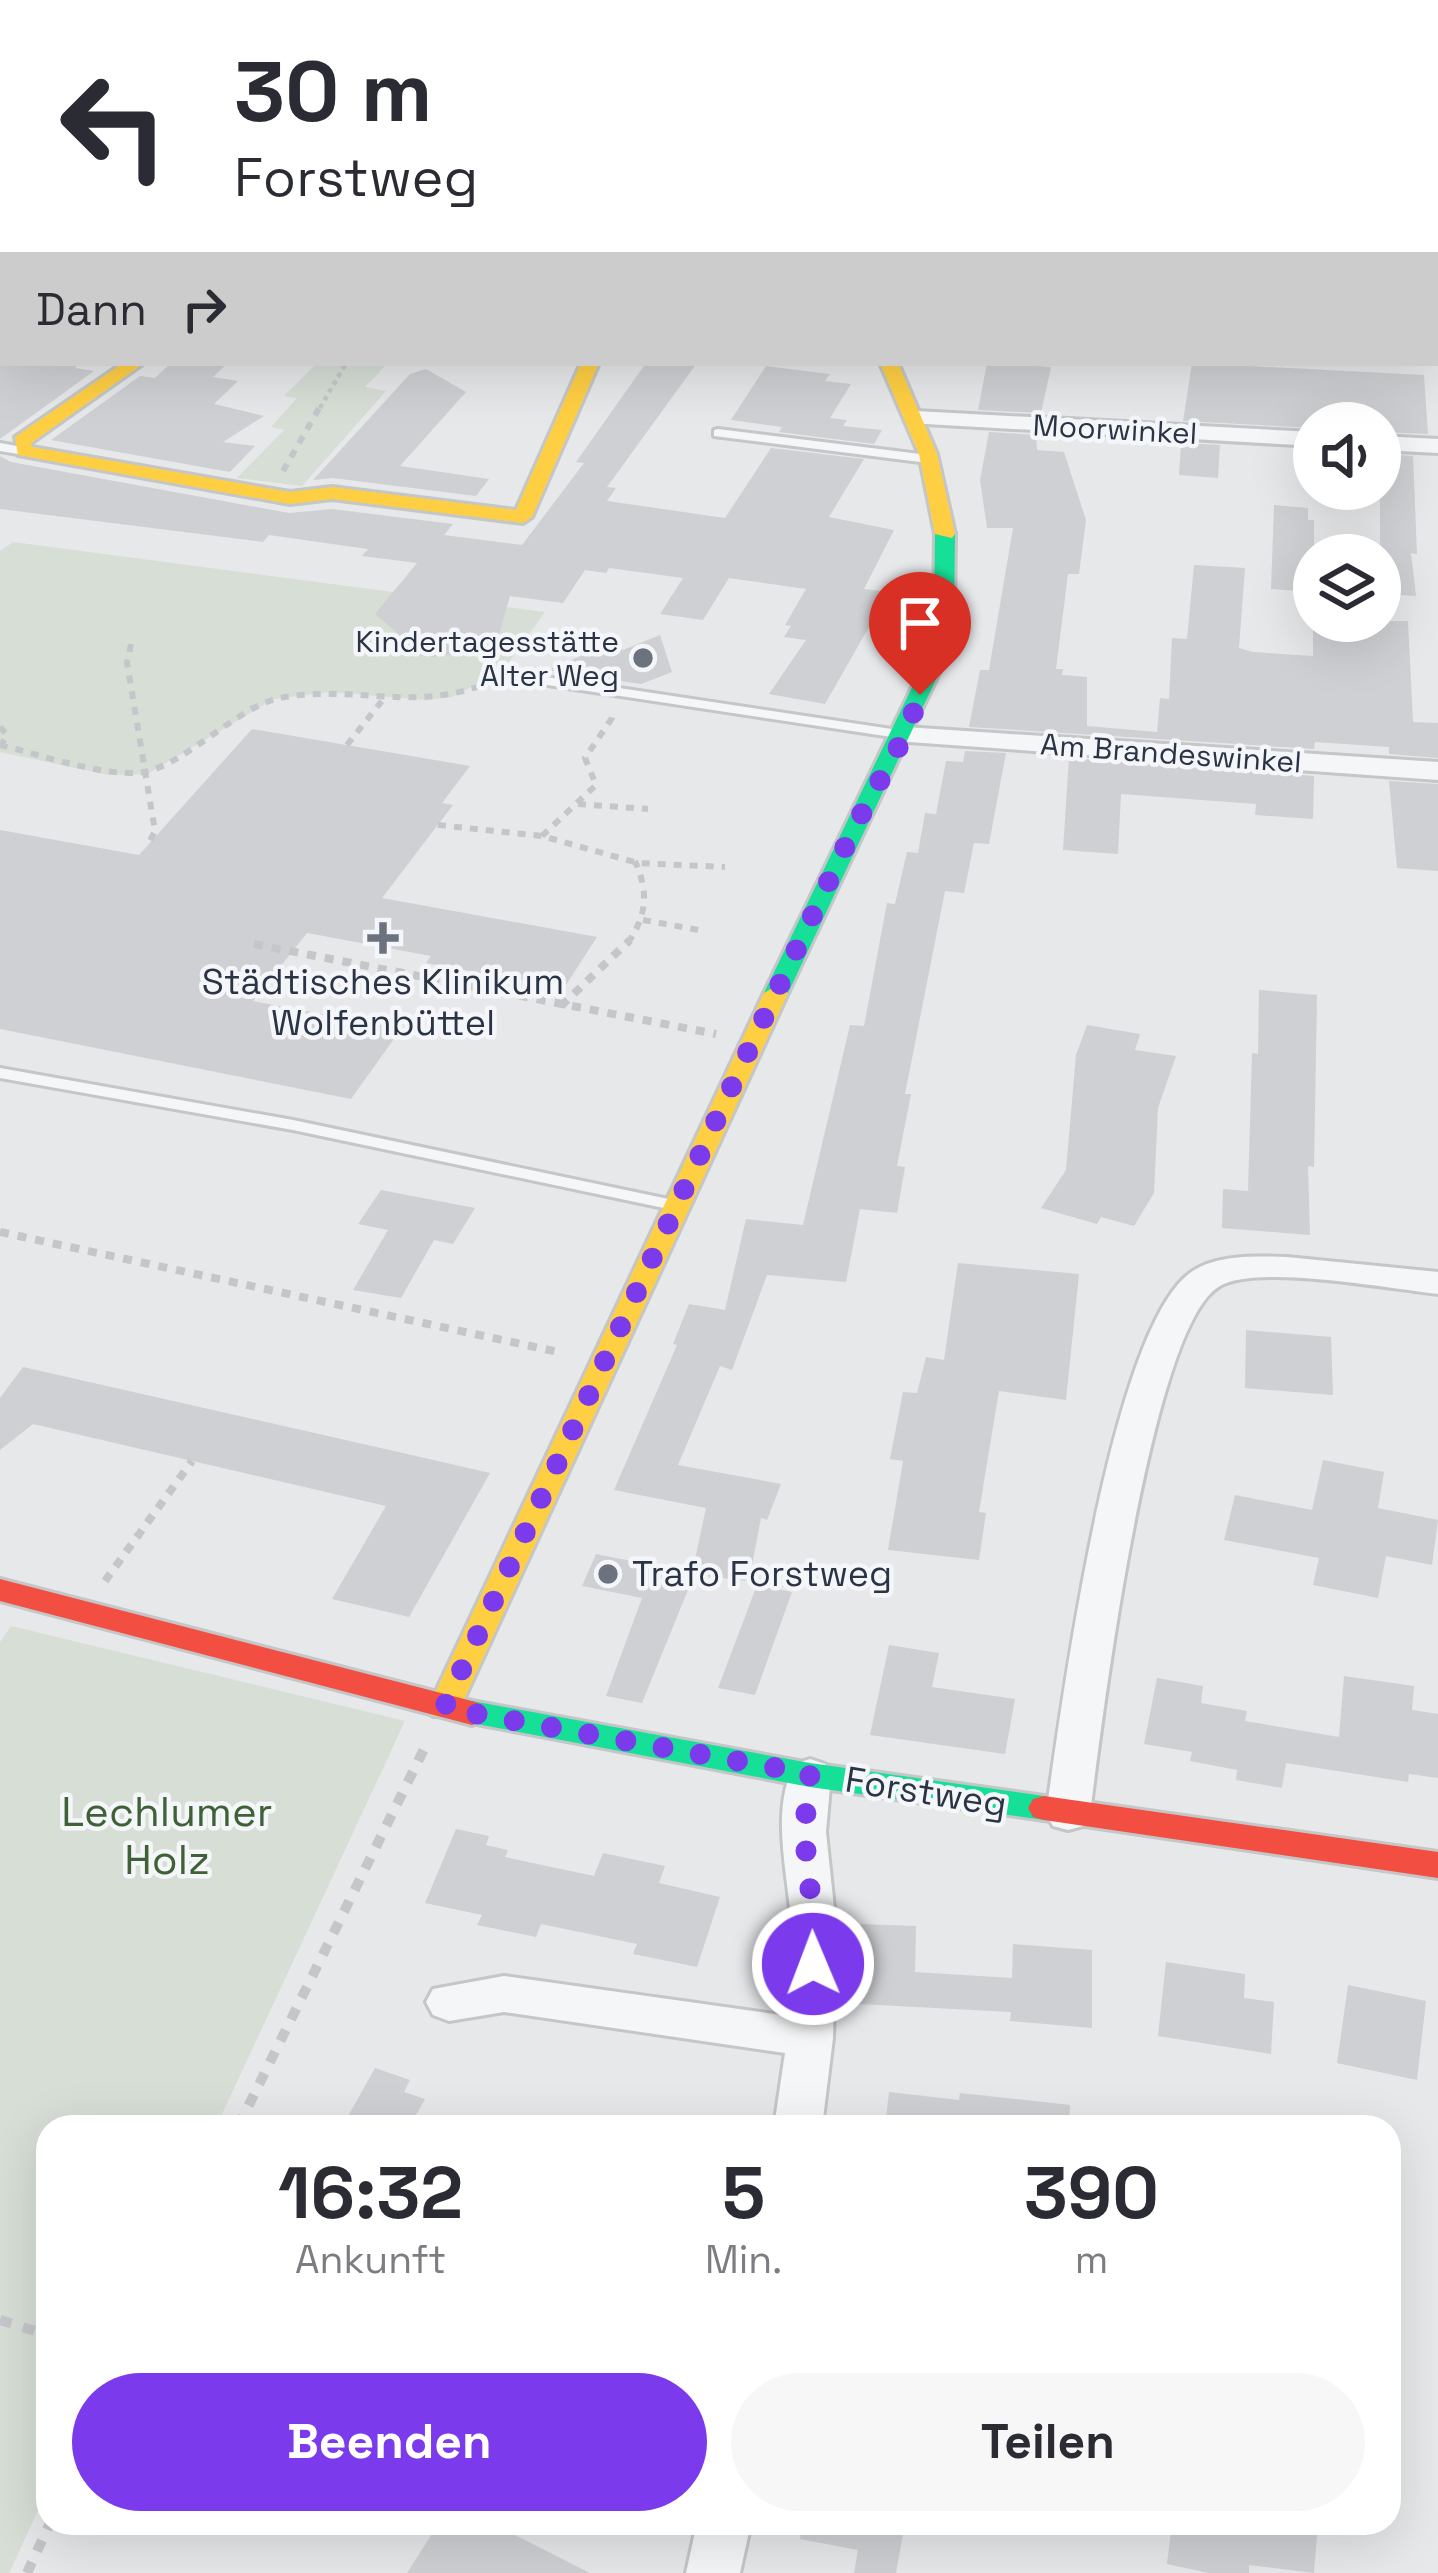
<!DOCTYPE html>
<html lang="de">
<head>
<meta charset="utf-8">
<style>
  body { margin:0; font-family:"Space Grotesk",sans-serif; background:#f7f7f7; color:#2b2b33; height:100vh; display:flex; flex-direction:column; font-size:45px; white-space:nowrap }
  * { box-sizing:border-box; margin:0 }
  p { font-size:39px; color:#7c7c81 }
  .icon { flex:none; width:66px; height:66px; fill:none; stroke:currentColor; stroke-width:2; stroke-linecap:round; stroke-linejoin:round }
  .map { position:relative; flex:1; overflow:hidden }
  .side { position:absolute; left:36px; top:2115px; width:1365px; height:420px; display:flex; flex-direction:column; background:#fff; border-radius:36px; box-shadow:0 12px 48px #0002 }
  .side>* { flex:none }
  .banner { position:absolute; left:0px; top:0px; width:1440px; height:366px; box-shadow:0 12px 48px #0002; background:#fff; color:#2b2b33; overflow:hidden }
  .buttons { position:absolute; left:1293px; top:402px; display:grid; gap:24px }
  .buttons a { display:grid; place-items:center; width:108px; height:108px; border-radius:50%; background:#fff; box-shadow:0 12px 48px #0002; font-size:60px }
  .pin { position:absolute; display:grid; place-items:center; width:102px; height:102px; color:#fff; margin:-123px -51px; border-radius:50% 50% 50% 0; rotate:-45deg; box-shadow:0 0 12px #0007 }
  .pin .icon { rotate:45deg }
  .me { position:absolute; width:132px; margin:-66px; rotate:359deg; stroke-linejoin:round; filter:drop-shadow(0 0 9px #0008) }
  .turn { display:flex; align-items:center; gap:42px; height:252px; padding:0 36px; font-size:54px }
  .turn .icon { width:156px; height:156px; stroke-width:2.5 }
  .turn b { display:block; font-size:84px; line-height:102px }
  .then { display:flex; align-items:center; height:114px; padding:0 36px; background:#0003; gap:24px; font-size:45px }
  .eta { display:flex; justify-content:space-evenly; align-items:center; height:204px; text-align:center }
  .eta b { font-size:72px; font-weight:600; line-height:84px }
  .action { display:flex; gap:24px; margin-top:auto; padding:24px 36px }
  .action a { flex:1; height:138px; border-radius:72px; background:#7c3aed; color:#fff; font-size:48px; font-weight:600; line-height:138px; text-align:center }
  .action a+a { background:#f7f7f7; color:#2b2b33 }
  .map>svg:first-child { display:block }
</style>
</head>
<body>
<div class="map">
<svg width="1438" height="2573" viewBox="0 0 1438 2573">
  <rect width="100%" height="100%" fill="#e6e8ea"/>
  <!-- green -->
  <path fill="#d6ded6" d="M317,363H388L365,387L386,391L302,486L237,478L284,430L271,427L297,398L284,396Z
    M13,542L545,612L503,670L452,697L426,700L331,692L274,699L147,774L109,775L0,752V551Z
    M11,1626L405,1721L216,2127H48V2489L9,2573H0V1642Z"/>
  <!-- building -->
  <path fill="#ced0d3" d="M0,363H80L75,368L94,371L0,439Z
    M171,363H228L213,377L238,381L214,404L264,416L223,442L255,446L230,472L51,440L140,376L155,378Z
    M646,363H697L607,487L616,488L607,501L725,518L771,448L864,459L829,517L894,530L864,589L889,592L825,704L769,694L806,640L784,637L791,626L785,625L806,589L729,578L703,620L660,614L683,578L609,568L606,573L585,570L563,603L510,596L495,649L431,657L399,653L402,637L375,614L417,563L362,556L368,549L269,535L263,542L0,509V456L11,462L289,513L332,509L453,524L444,535L522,545L584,463L576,462Z
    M987,363L1051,367L1041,413L978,410Z
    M1192,363L1424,375L1428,434L1380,432V423H1314V428L1183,421Z
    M766,366L830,374L825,381L851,384L830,418L847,420L843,426L882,430L874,444L779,432L782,427L731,420Z
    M426,369L466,392L400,466L489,479L476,496L333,478L313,480L410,374Z
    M989,432L1036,435L1037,450L1064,452L1086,520L1079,574H1068L1056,669H1063L1062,675L1087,677V726L1157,732L1160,698L1169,699L1172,638L1187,639L1194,565L1245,568L1239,648L1253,652L1313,656V621H1408L1413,722L1438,723V758L1389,754V747L1315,742L1314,749L969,727L980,670H989L1013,528H987L980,480Z
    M1181,443L1220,445L1218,478L1179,475Z
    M1380,454L1413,456L1417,554L1411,553L1416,596L1380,594Z
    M1274,505L1308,508V520H1314V592L1271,589Z
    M660,635L672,672L641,684L548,670L604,646L623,650Z
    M252,729L470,766L442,803L453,805L382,898L597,937L564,988L426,963L431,956L307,933L253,1001L401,1029L351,1099L0,1029V830L139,855Z
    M965,751L1006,753L989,844L974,843L964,893L945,891L905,1094H911L897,1166L905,1167L897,1213L860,1209L846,1282L767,1275L732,1370L720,1366L678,1465L781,1484L767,1520L761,1518L749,1581L694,1575L642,1703L606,1696L642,1598L582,1586L596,1554L692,1573L706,1508L614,1490L677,1345L673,1344L689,1304L725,1310L746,1219L803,1225L850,1025L864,1026L887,903L895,904L907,852L918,853L925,813L936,814L946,761L963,762Z
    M1069,758L1314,776L1313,819L1255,815L1256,804L1121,794L1118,854L1063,850Z
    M1389,781L1438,784V871L1397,868Z
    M1259,990L1317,995L1314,1167L1308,1166L1310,1235L1222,1228L1223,1189L1248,1191L1252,1053L1258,1054Z
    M1087,1025L1140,1034L1135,1050L1176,1056L1158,1108L1154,1193L1134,1226L1101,1217L1097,1224L1041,1208L1066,1170L1076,1055Z
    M381,1190L475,1208L453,1244L434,1240L401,1298L353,1290L388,1230L358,1224Z
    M958,1263L1079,1274L1066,1400L999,1391L979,1512L986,1513L979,1560L888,1550L903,1461L890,1459L903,1392L917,1393L926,1357L944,1360Z
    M1246,1330L1331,1337L1333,1395L1245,1388Z
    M23,1367L416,1456L490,1473L409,1617L332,1599L386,1506L33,1424L0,1450V1398Z
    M1323,1460L1384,1472L1378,1508L1438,1520L1432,1565L1386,1556L1378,1598L1313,1585L1319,1558L1224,1540L1235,1495L1312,1510Z
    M757,1585L792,1592L755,1695L718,1688Z
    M889,1645L939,1653L932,1687L1015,1699L1005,1754L870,1735Z
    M1344,1676L1414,1686L1412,1710L1438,1714V1778L1409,1774L1408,1782L1286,1763L1282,1788L1236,1780L1237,1770L1190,1761L1192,1752L1144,1744L1157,1678L1203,1686L1201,1703L1247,1711L1245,1721L1339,1737Z
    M456,1829L489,1836L486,1845L508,1850L505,1857L594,1876L603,1853L665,1866L659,1883L720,1897L697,1967L633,1954L637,1944L541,1924L536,1937L477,1925L482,1915L425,1903Z
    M861,1924L916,1926L915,1972L1012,1978L1013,1944L1092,1950V2028L1010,2021L1011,2012L858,2004Z
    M1166,1962L1245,1974L1244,1998L1274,2002L1271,2054L1158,2036Z
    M1348,1985L1426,2001L1417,2080L1337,2063Z
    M375,2068L410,2080L404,2092L425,2099L409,2127H342Z
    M889,2092L959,2100L960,2093L1070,2105L1069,2127H885Z
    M439,2523H520L513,2534L590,2573H407Z
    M802,2523H905L896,2573H854L858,2550L800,2539Z
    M1172,2523H1318L1314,2573L1249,2565V2573H1209L1167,2564Z"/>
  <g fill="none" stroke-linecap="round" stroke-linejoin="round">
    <!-- lane casing -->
    <g stroke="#c4c6c8" stroke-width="6">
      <path id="lane" d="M0,24L3,25V31L0,30Z
        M0,295H3V301H0Z
        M718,429L928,455L934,459L928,463L714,436V430Z
        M0,443L28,448L30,451L24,455L0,451Z
        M506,671L905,731L912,735L905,739L501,678V672Z
        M0,1068L293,1120L678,1201L687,1206L678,1211L293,1130L0,1078Z"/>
    </g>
    <!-- street casing -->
    <g stroke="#c4c6c8" stroke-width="6">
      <path id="street" d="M427,0H446L425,3Z
        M720,0H738V3H720Z
        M981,0H1009L1011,3H983Z
        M1437,284H1438V298H1437Z
        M1437,312L1438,313V329H1437Z
        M916,411L1314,432V446L908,423V413Z
        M1380,436L1438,439V453L1380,450Z
        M905,727L1438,762V780L895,741L891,735L895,729Z
        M1287,1257L1438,1272V1294C1391,1289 1258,1264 1220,1286C1150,1324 1101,1726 1090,1814L1083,1826L1068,1830L1053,1826L1046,1814C1061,1709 1110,1332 1190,1273C1215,1254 1257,1256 1287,1257Z
        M810,1759L825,1764L831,1775L826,1832L836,1927L833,2038L822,2127H774L785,2053L504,2012L449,2021L433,2015L426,2002L433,1989L504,1976L788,2016C789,1985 793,1953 791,1922C788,1873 770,1809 795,1764Z
        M697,2523H751L740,2573H686Z"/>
    </g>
    <!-- fast casing -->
    <g stroke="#c4c6c8" stroke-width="6">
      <path id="fast" d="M945,528L955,534L954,616L940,671L788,993L776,1000L768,998L764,993L920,671L934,616L935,534Z
        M472,1701L810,1763L1044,1796L1055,1799L1060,1808L1055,1817L1044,1820L810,1787L461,1721L456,1713L461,1705Z"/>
    </g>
    <!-- slow casing -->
    <g stroke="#c4c6c8" stroke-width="6">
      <path id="slow" d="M123,363H144L31,443L32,447L290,492L332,487L516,510L581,363H599L532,517L523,523L332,499L290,504L18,455L15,437Z
        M880,363H898L937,454L955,534L952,538L935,534L919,454Z
        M776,986L788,993L460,1708L455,1716H433L428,1708L764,993Z"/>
    </g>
    <!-- jam casing -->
    <g stroke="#c4c6c8" stroke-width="6">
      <path id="jam" d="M155,0H172L153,3Z
        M0,1579L472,1701L483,1705L488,1713L483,1721L472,1725L0,1601Z
        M1044,1796L1438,1852V1878L1044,1820L1033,1817L1028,1808L1033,1799Z"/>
    </g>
    <!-- path-far3 -->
    <path stroke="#c5c6ca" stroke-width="4.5" stroke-dasharray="4.5 4.5" stroke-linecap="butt" d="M320,408L346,363"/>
    <!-- path-far2 -->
    <path stroke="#c5c6ca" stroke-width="6" stroke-dasharray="8 8" stroke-linecap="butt" d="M283,471L321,405
      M131,644L127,663L155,831L147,846
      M0,727L7,735L1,746
      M0,745C39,754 105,778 144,772C185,765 238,706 280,698C358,684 412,713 488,683
      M347,745L385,697
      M578,804L648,809
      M438,825L542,836L638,863L725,867
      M542,836L596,785L585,758L612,718V710
      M643,920L699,930
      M628,943C647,914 649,893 635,861"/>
    <!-- path-far1 -->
    <path stroke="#c5c6ca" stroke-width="8" stroke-dasharray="9 9" stroke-linecap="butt" d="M254,944L716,1034
      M561,1006L630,940
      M0,1232L563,1353
      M105,1581L192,1461"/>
    <!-- path -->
    <path stroke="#c5c6ca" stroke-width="10" stroke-dasharray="12 12" stroke-linecap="butt" d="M238,2127L428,1741
      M0,2320L48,2335
      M27,2573L50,2523"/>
    <!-- lane -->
    <use href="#lane" fill="#f5f6f7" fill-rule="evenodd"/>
    <!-- street -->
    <use href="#street" fill="#f5f6f7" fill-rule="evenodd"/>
    <!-- fast -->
    <use href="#fast" fill="#16e098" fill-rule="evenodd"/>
    <!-- slow -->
    <use href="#slow" fill="#ffcf43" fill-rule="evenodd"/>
    <!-- jam -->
    <use href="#jam" fill="#f24e42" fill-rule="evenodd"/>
  </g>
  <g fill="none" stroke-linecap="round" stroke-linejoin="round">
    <!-- route -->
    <path stroke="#7c3aed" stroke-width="21" stroke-dasharray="0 37.8" d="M813,1964L814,1927L804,1832L810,1774L444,1708L744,1060L855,826L905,735L920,695"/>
  </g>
  <!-- markers -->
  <g fill="#6c737f" stroke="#f4f6f9" stroke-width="4.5">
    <circle cx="643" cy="658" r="12"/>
    <path d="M377 920h12v12h12v12h-12v12h-12v-12h-12v-12h12z"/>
    <circle cx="608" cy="1574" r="12"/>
  </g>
  <g text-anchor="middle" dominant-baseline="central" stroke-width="9" stroke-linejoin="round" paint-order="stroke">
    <!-- far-street labels -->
    <g font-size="30" fill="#2b3445" stroke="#f4f6f9">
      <text transform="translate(1115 429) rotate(3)">Moorwinkel</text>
      <text transform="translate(1171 753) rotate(4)">Am Brandeswinkel</text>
    </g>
    <!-- far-poi labels -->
    <g font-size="30" fill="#2b3445" stroke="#f4f6f9" text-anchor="end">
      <text x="619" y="641">Kindertagesstätte<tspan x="619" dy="34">Alter Weg</tspan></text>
    </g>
    <!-- poi labels -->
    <g font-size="36" fill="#2b3445" stroke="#f4f6f9">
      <text x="383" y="982">Städtisches Klinikum<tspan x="383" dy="41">Wolfenbüttel</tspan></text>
      <text x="632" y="1574" text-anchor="start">Trafo Forstweg</text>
    </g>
    <!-- street labels -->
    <g font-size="36" fill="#2b3445" stroke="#f4f6f9">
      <text transform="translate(926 1792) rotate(9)">Forstweg</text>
    </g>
    <!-- near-park labels -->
    <g font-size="42" fill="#3f6138" stroke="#f4f6f9">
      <text x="167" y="1811">Lechlumer<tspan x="167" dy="48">Holz</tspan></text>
    </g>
  </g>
</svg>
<div class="buttons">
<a><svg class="icon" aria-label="sound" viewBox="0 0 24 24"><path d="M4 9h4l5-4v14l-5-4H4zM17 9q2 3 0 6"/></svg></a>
<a><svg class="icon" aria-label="layers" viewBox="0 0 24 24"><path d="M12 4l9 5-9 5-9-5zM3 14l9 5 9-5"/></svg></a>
</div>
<div class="pin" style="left:920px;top:695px;background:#d93025"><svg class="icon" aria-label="arrive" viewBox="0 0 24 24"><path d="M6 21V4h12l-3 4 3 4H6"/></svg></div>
<svg class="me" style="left:813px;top:1964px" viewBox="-20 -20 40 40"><circle r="17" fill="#7c3aed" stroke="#fff" stroke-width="3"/><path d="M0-11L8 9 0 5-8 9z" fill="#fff"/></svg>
<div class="banner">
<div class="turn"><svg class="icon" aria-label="left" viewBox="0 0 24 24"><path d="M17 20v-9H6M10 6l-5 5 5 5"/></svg><div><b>30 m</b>Forstweg</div></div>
<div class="then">Dann<svg class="icon" aria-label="right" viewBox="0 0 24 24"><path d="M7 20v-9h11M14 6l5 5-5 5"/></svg></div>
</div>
<section class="side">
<div class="eta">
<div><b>16:32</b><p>Ankunft</p></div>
<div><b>5</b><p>Min.</p></div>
<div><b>390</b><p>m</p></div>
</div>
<div class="action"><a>Beenden</a><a>Teilen</a></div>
</section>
</div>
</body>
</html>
